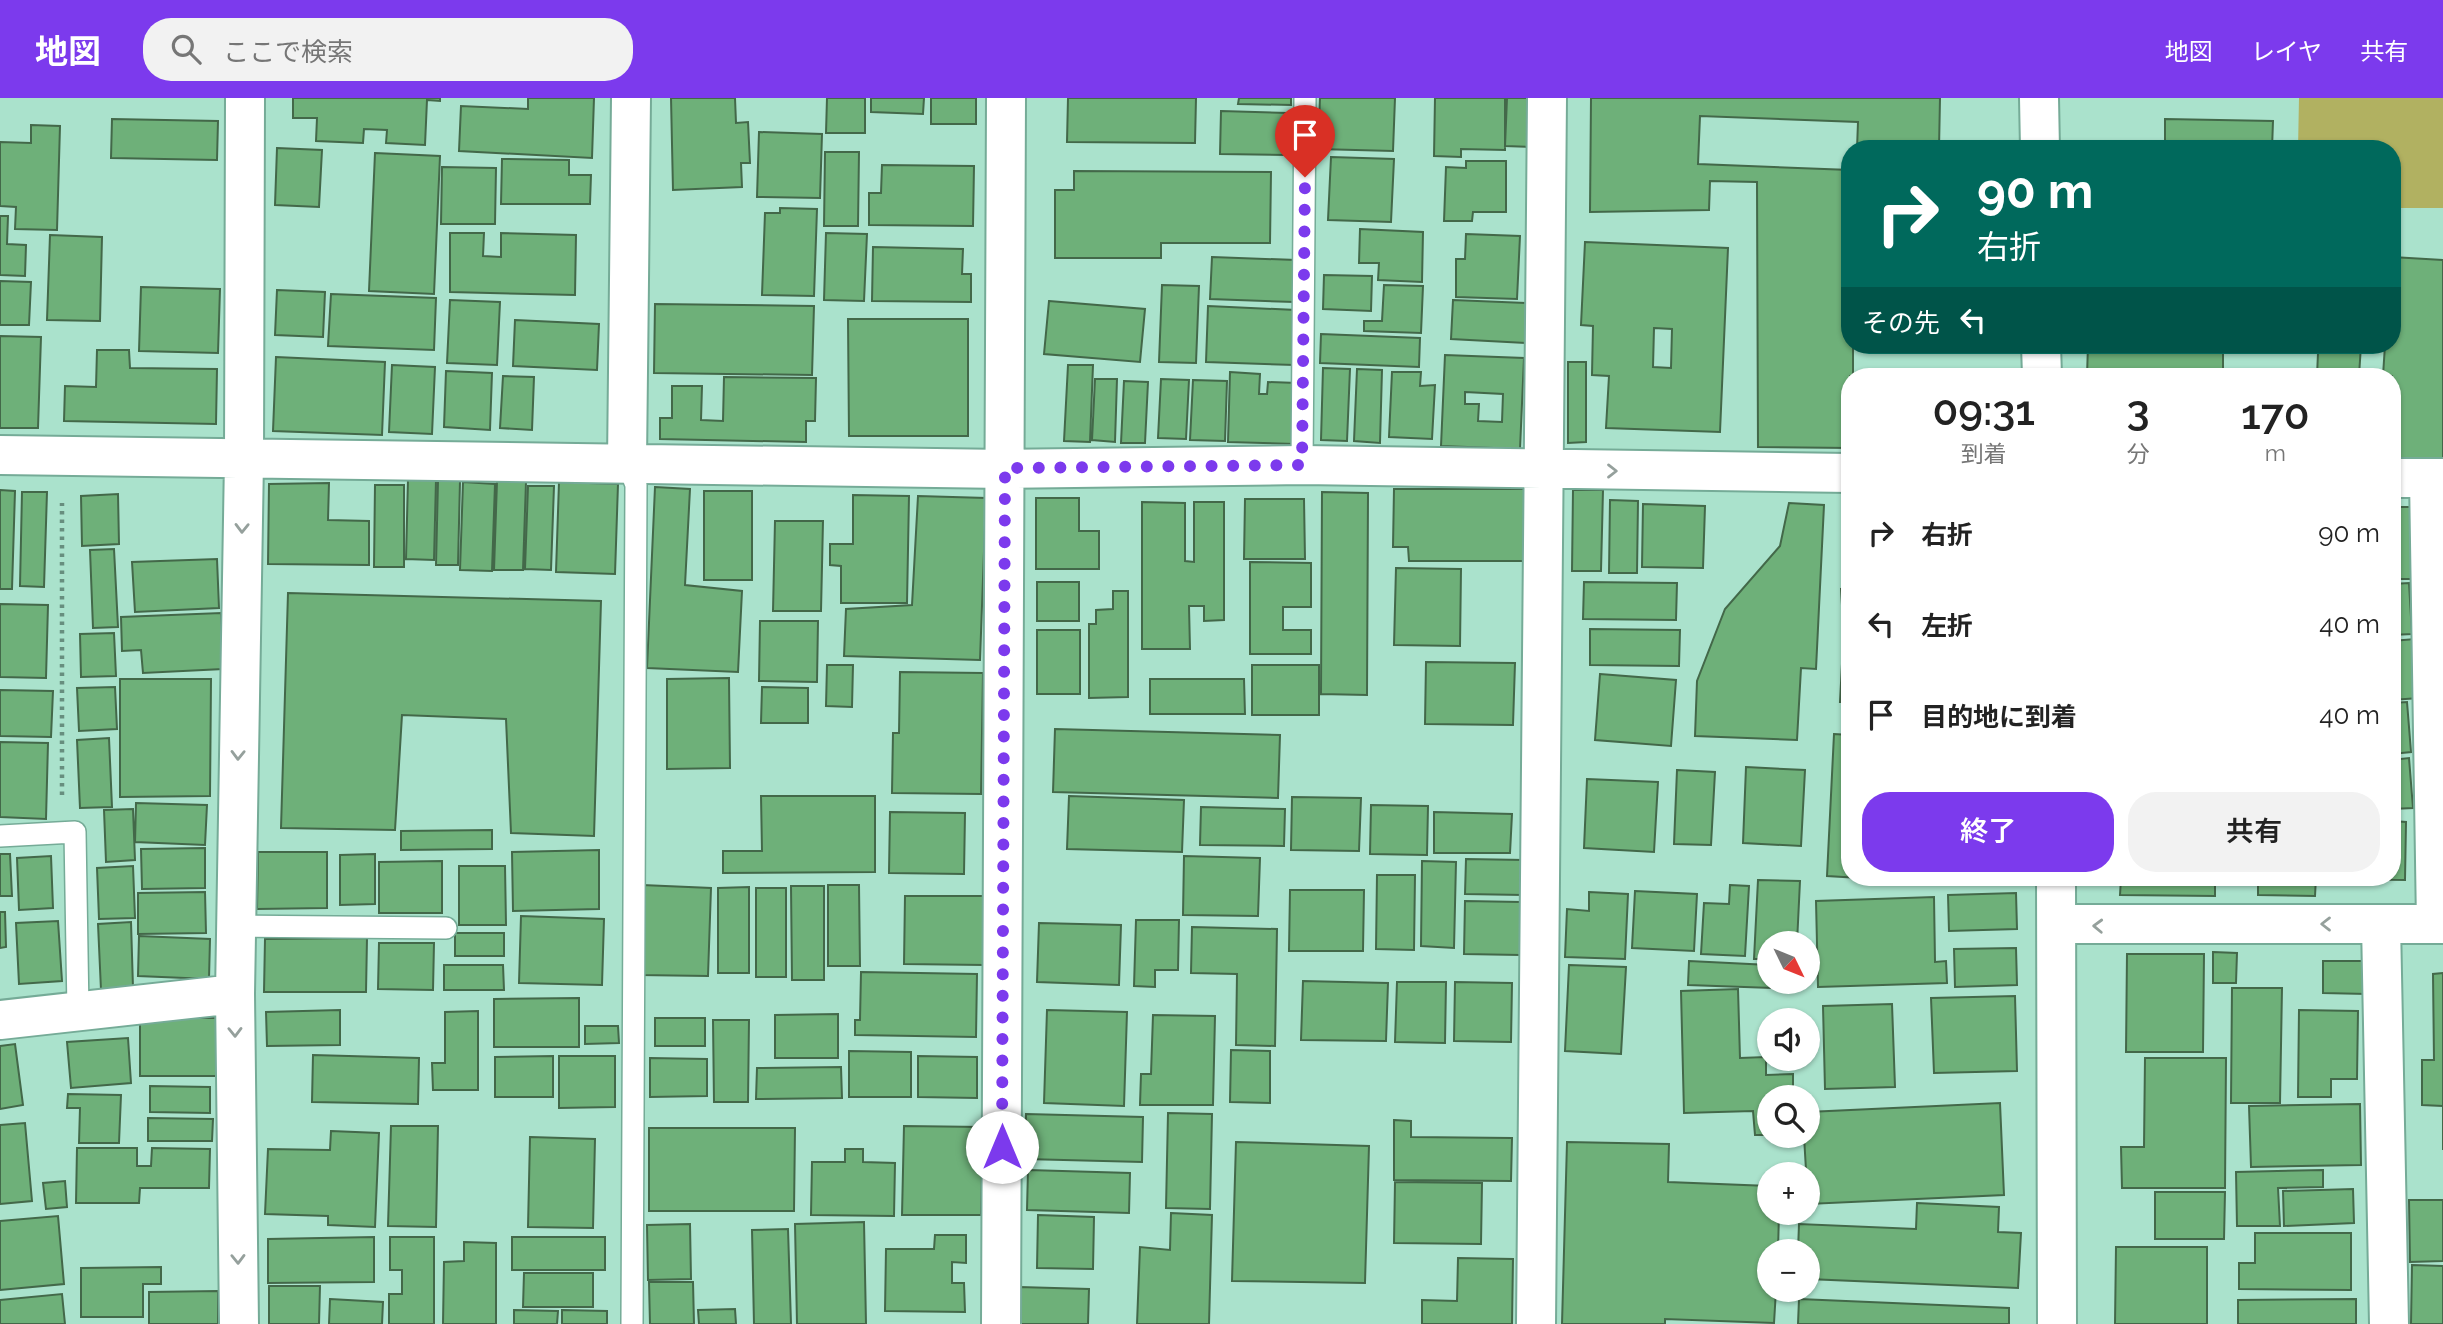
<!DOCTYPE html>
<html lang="ja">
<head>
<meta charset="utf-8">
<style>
  body { margin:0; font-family:Raleway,"Noto Sans JP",sans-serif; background:#f2f2f2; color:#222; height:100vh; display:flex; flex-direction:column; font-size:26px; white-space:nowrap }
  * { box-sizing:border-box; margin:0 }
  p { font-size:23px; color:#767676 }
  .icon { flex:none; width:38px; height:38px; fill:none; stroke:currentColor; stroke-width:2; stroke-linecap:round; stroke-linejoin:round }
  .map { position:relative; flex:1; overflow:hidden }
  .drawer { position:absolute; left:1841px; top:270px; width:560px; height:518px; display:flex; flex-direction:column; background:#fff; border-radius:28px; box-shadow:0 2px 5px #0004 }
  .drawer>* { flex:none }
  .hud { position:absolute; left:1841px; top:42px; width:560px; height:214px; border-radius:28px; box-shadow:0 2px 5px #0004; background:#00695c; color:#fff; overflow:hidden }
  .needle { width:46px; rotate:133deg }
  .buttons { position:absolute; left:1757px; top:833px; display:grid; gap:14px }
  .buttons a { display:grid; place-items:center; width:63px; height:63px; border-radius:50%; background:#fff; box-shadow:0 2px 5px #0004; font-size:35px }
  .pin { position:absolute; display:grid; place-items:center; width:60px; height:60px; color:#fff; margin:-72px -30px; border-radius:50% 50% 50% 0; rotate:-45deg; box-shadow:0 0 7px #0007 }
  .pin .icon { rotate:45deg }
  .me { position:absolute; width:77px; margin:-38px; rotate:0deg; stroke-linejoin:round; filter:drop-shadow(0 0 5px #0008) }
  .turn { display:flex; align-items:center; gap:24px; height:147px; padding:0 21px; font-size:32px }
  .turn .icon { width:91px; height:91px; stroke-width:2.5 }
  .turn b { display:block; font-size:49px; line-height:60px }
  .then { display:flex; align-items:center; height:66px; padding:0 21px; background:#0003; gap:14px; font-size:26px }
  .eta { display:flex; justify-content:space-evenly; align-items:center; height:119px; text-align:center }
  .eta b { font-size:42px; font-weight:600; line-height:49px }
  .button { display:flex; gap:14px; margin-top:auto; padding:14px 21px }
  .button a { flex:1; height:80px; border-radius:28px; background:#7c3aed; color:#fff; font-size:28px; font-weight:600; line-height:80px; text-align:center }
  .button a+a { background:#f2f2f2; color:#222 }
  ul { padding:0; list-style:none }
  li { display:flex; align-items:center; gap:21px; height:91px; padding:0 21px }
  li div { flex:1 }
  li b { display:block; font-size:26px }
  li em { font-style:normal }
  header { display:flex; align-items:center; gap:42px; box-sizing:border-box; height:98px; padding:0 35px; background:#7c3aed; color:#fff }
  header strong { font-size:33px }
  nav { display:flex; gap:38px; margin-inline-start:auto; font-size:24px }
  .search { width:490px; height:63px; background:#f2f2f2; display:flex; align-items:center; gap:18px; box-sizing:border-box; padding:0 24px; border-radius:28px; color:#767676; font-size:26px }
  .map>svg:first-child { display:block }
</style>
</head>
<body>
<header>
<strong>地図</strong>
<div class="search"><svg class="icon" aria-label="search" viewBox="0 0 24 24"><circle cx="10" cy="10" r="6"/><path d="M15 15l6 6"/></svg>ここで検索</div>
<nav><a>地図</a><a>レイヤ</a><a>共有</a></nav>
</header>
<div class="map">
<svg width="2443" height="1226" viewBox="0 0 2443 1226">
  <rect width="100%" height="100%" fill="#aae2cc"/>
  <!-- green -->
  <path fill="#b1b161" d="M2299,0H2443V110H2392V51H2298Z"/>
  <!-- building -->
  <path fill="#6eb079" stroke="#436849" stroke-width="2" fill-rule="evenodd" d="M293,0H440V3L427,2L425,47L386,45L387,32L364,31L363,45L316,43L317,20H293Z
    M528,0H594L592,60L459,53L461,8L528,11Z
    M671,0H735L736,25L748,24L750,65H741L742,89L673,92Z
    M827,0H865V35H826Z
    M871,0H924L923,16L871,14Z
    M931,0H976V26H931Z
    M1068,0H1196L1195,45L1067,44Z
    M1239,0H1291V7L1238,6Z
    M1320,0H1395L1393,53L1318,51Z
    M1435,0H1505V52L1461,51V59L1434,58Z
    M1507,0H1532L1531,49L1505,48Z
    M1591,0H1940L1939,51H1857L1858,24L1700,18L1698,66L1850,72V247H1875L1853,249V278H1850V350L1758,349L1757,84L1710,83L1709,112L1590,114Z
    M1221,13L1287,15V57L1220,56Z
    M112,21L218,23L217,62L111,60Z
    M2165,21L2273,23L2272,51H2165Z
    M31,27L60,28L57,132L15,131L16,109L0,108V44L31,45Z
    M759,34L822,36L820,100L757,99Z
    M277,50L322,52L319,109L275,107Z
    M825,54H859L858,128H824Z
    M375,55L440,58L434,196L369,193Z
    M1331,59L1394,61L1391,124L1328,122Z
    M502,61L569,62V77H591L590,106H501Z
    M1466,63H1506V114H1473L1472,123H1444L1446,69L1466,70Z
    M882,67L974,68L973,128L869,127V95H881Z
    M442,69L496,70L495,126H441Z
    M1074,73L1271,74L1270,145H1161V160H1055V92H1074Z
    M780,110L817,111L814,198L762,197L765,115H780Z
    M0,118H8L7,146L26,147L25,178L0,177Z
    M1360,131L1423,134L1422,184L1378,182L1379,165H1359Z
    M450,135H484L483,158L501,159V135L576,137L575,197L450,194Z
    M826,135L867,136L864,203L824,202Z
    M1466,136L1520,138L1517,201L1456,199V161H1465Z
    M50,137L102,139L100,223L47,222Z
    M1585,144L1728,150L1720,334L1606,330L1609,278L1592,277L1593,228L1581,227ZM1654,230L1672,231L1671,270L1653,269Z
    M873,149L963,151L962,176H971V204L872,203Z
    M1212,159L1296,162L1294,204L1210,201Z
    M2392,159L2443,162V363L2392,361V278H2383L2385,247H2392Z
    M1324,177L1372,178L1371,213L1323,211Z
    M0,183L31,184L29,227H0Z
    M1162,187L1199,188L1196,265L1159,264Z
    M1384,187L1423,188L1421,235L1364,233V223H1382Z
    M141,189L220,191L218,255L139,253Z
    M277,192L325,194L323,239L275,237Z
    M331,196L436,200L434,252L328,248Z
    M450,202L500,204L497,267L447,265Z
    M1453,202L1529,205L1528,245L1451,241Z
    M1049,203L1145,211L1140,264L1044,256Z
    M655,206L814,208L812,277L654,275Z
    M1208,208L1296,212L1294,267L1206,264Z
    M848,221H968V338H849Z
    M515,222L599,226L597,272L513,268Z
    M1321,236L1420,240L1419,269L1320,265Z
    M0,238L41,239L38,330H0Z
    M1946,247H2021L2020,252L1946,250Z
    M2088,247H2223V278H2087Z
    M2309,247H2361L2359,278H2317L2318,255L2309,254Z
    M97,252H129L130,270L217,271L216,326L64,323L65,288L96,289Z
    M1445,257L1524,260L1520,351L1441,348ZM1465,294L1503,296L1502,324L1478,323L1479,306H1465Z
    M276,259L385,264L382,337L273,333Z
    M1568,264H1586V344L1568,345Z
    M392,267L435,269L432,336L389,334Z
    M1068,267H1093L1090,344L1064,343Z
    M1323,270L1350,271L1347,343L1321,342Z
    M1357,271L1382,272L1380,345L1354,343Z
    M1956,272L2014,273V278H1956Z
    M446,273L492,275L490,332L444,329Z
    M1916,273H1948V278H1916Z
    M1230,274L1260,276L1259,296H1267L1268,284L1297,285L1295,346L1228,344Z
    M1392,274H1421L1420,288L1435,287L1432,341L1389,339Z
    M503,278L534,279L532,332L500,330Z
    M724,279L816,280L815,323H806V344L660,341V320H672V288H702L701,322L723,323Z
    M1095,281H1117L1115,344L1092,342Z
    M1161,281L1189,282L1186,341L1158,340Z
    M1193,282L1227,283L1225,343L1190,342Z
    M1124,283L1148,284L1145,345H1121Z
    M408,381L436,382L434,462L406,461Z
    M438,383H460L458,467H436Z
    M497,383L526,384L523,472H494Z
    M463,384L495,386L492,473L460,472Z
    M559,384L618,386L615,476L556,474Z
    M329,385L328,422L369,423V467L268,466L269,386Z
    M375,387H404V469H374Z
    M528,388H554L551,472L525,471Z
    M655,389L690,391L685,487L742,493L738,574L647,570Z
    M1394,391H1531L1530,463H1409L1408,449H1393Z
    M0,392L15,393L12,491H0Z
    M1573,392H1603L1601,473H1572Z
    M704,393H752V482H704Z
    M22,394H47L44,489L20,488Z
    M1322,394L1368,395L1367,597L1321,596Z
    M118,396L119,446L82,448L81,398Z
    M853,397L909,398L907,505H841V468L830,467V446H853Z
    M918,398L986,400L980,562L844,558L846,511L912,507Z
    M1846,399H1850V476H1848Z
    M1036,400H1079V433H1099V471H1036Z
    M1245,401H1304L1305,461H1244Z
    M1610,402L1638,403L1637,475H1609Z
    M1142,404L1185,405V463L1194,464V404H1224V522L1204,523V508H1189L1190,551H1142Z
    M1789,405L1824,407L1816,571L1801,570L1797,642L1695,638L1697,583L1725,511L1780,448Z
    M1643,406L1705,408L1703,470L1642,469Z
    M2392,409H2414L2413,481H2392Z
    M775,423H823L821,513H773Z
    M114,451L118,529L93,530L90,452Z
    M217,461L219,510L135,514L132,464Z
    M1250,464L1311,465V509H1283V532H1311V556H1250Z
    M1396,470L1461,471L1460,548L1394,547Z
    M1037,484H1079V523H1037Z
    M1584,484L1677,485L1676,522L1583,521Z
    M2409,485L2412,536L2392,537V486Z
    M1850,490V522L1843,523L1841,491Z
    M1113,493H1128V599L1089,600V526H1096V512L1113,511Z
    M288,495L601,503L594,738L511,735L506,621L402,617L395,732L281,730Z
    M0,506L48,507L46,580L0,579Z
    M221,515L223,571L143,575L141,552L122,553L121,519Z
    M760,523H818L817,584L759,583Z
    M1844,528H1850V604H1840Z
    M1590,531L1680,532L1679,568L1590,567Z
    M1037,532H1080V596H1037Z
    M114,535L116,578L81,579L80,536Z
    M2415,541L2419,600L2392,602V543Z
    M1426,564L1515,565L1513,627L1425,626Z
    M827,567H853L852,609L826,608Z
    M1252,567H1319V617H1252Z
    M900,574L983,575L981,696L892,695L893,635H899Z
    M1600,576L1676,582L1671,648L1595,642Z
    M729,580L730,670L667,671V581Z
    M120,581H211L210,698L120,699Z
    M1150,581H1244L1245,616H1150Z
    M115,589L117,631L79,633L77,590Z
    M762,589L808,590V625H761Z
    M0,592L53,593L51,639L0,638Z
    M2407,604L2411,654L2392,656V605Z
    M1055,631L1280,637L1278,700L1053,694Z
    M1834,636L1850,637V779L1877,781L1827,778Z
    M109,640L112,709L80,710L77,642Z
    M0,644L48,645L46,721L0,719Z
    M2409,660L2413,710L2392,711V662Z
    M1746,669L1805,672L1801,748L1743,745Z
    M1677,672L1715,674L1711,747L1674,746Z
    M1587,681L1658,684L1654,754L1584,750Z
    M761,698H875V774L723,775V753H762Z
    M1069,698L1184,702L1182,754L1067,751Z
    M1292,699L1361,700L1359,753L1291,752Z
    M136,705L207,707L205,747L135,744Z
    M1371,707L1428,708L1427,757L1370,756Z
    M1201,709L1285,711L1284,748L1200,747Z
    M133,711L135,762L106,764L104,712Z
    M890,714L965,715L964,776L889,775Z
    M1434,714L1512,716L1510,755H1434Z
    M2392,723L2406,724L2405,782L2337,781L2392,779Z
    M492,732V751L401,752V733Z
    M205,750V790L142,791L141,751Z
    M599,752V811L513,813L512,754Z
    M258,754H327V810L257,811Z
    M0,756H10L12,798H0Z
    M375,756V806L340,807V757Z
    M51,758L53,810L19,812L17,760Z
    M1184,758L1260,760L1258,818L1183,817Z
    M1466,761L1524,762L1523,797L1465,796Z
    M442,763V815H379V764Z
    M1422,763L1456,764L1454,850L1421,848Z
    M133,768L135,820L99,821L97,770Z
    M459,768H505L506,827H459Z
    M1377,777H1415L1414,852L1376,851Z
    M2215,779V798L2120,797L2121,780H2093Z
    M2258,779H2316L2315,798L2258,797Z
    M1758,782L1800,783L1797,845H1769V861H1754Z
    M642,787L711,790L708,878L639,877Z
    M828,787H859L860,868H828Z
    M1730,787L1749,788L1745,858L1701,856L1704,805L1729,806Z
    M791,788H824V882H792Z
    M749,789V875H718V790Z
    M756,790H786V879H756Z
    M1290,792H1364L1363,853H1289Z
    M1635,793L1697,796L1694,853L1632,850Z
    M205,794L206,835L138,836V795Z
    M1589,794L1628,796L1625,861L1565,859L1567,811L1589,813Z
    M2016,795L2017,831L1949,833L1948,797Z
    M905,798H985L984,867L904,866Z
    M1934,799L1935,864L1946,863L1947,885L1818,889L1816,803Z
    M1465,803L1521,804L1520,857L1464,856Z
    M0,814H5L6,849L0,850Z
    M521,818L604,821L602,887L519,885Z
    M1136,822H1179L1178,872H1155V889L1134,888Z
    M58,823L62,883L19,886L16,825Z
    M131,824L133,890L101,892L98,826Z
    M1039,825L1121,827L1119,887L1037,884Z
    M1192,829L1277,831L1275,948L1236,947L1237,876L1191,875Z
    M455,835H504V858H455Z
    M139,838L210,841L209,881L138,878Z
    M367,840L366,894H264L265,841Z
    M379,845H434L433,892L378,891Z
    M2016,850L2017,887L1955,889L1954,851Z
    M2213,854L2237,855L2236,885H2213Z
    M2127,856H2204L2203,954H2126Z
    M1689,863L1769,867V884H1803V891L1688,887Z
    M2323,863H2367V896L2323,895Z
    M444,867H503L504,892H444Z
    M1569,867L1626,869L1621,956L1565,953Z
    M861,874L977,876L976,939L855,937V922H860Z
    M2443,875V1052V1008L2422,1007V962H2434L2433,876Z
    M1303,883L1388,885L1386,943L1301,942Z
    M1397,884H1446L1445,945L1395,944Z
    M1455,884L1512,885L1511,944L1454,943Z
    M2232,890H2282L2280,1005H2231Z
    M1738,891L1740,960L1766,959V977L1793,976V999H1769V1037H1755L1753,1013L1684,1015L1681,893Z
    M2015,898L2017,973L1934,975L1931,900Z
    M579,900V949H494V901Z
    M1892,906L1895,989L1825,991L1823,908Z
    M340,912V947L267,948L266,914Z
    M1047,912L1127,914L1124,1008L1044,1005Z
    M2299,912L2358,913L2357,981H2331V999H2298Z
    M478,913V992H433L432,965H445V914Z
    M838,916V960H775V917Z
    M1153,917L1215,918L1213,1007H1140L1141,976H1151Z
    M140,920H217L216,978H140Z
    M655,920H705V948H655Z
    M713,922H749L748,1004H714Z
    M585,928H618L619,945L585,946Z
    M128,940L131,985L71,990L67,944Z
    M15,946L23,1007L0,1011V948Z
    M1231,952L1270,953V1005L1230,1004Z
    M849,953L911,954V999H849Z
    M313,957L419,960L418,1006L312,1004Z
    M553,958V999H495V959Z
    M559,958H615V1009L559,1010Z
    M918,958L977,959V1000L918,999Z
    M650,960L707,961V998L650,999Z
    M2145,960H2226L2225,1090H2122L2121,1049H2144Z
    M841,969L842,1000L756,1001L757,970Z
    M150,988L210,989V1015L150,1014Z
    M68,996L121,997L119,1045H79L80,1010H67Z
    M2000,1005L2004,1097L1808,1106L1804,1038H1808V1014Z
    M2360,1006L2361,1067L2251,1069L2249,1008Z
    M1168,1015L1212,1016L1210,1111L1166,1110Z
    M1026,1016L1143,1019L1142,1064L1025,1061Z
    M148,1020L213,1021L212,1043H148Z
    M1394,1022L1411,1023V1039L1512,1040L1511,1083L1394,1082Z
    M25,1025L32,1103L0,1106V1027Z
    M391,1028H438L436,1129L388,1128Z
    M904,1028L983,1029L981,1117H902Z
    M649,1030H795L794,1113H649Z
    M331,1033L379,1035L375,1129L328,1127V1118L265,1116L268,1051L330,1052Z
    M530,1039L595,1041L593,1130L528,1129Z
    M1236,1044L1369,1048L1365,1185L1232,1183Z
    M1567,1044L1669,1046L1668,1084L1769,1088V1115H1779L1778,1153H1769V1192H1776L1774,1225L1665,1221V1226H1562Z
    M77,1050H137V1068H151L152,1050L210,1051L209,1090H140L139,1105H76Z
    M845,1051H863V1064L895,1065L894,1118L811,1117L812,1064H845Z
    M1028,1072L1130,1075L1129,1115L1027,1112Z
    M2323,1072V1089L2278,1090L2280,1128H2237L2236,1074Z
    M65,1083L67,1109L46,1111L43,1085Z
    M1395,1084L1482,1085L1481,1146L1394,1145Z
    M2353,1091L2354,1125L2284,1128L2283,1093Z
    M2155,1094H2225L2224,1141H2155Z
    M2409,1102H2443V1163L2410,1164Z
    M1917,1105L1999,1109L1998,1134L2021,1135L2018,1190L1808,1181V1153H1798L1799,1126L1916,1131Z
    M1171,1115L1212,1117L1209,1226H1137L1140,1149L1170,1152Z
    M1038,1117L1094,1119L1093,1171L1037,1170Z
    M58,1118L64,1186L0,1192V1123Z
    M864,1124L866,1226H797L795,1126Z
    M690,1126L691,1181L648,1182L647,1127Z
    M788,1131L791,1226H754L752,1132Z
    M2255,1135H2351V1192L2239,1191V1165H2255Z
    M935,1137H966V1165L952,1164V1185H964L965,1214L885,1213L886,1151H934Z
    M374,1139V1184L268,1185V1141Z
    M390,1139H434V1226H389V1196H402V1172H390Z
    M512,1139H605V1172H512Z
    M464,1144L496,1145V1226H443L444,1164L464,1163Z
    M2116,1149H2207V1226H2115Z
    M1458,1160L1513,1161L1512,1226H1422V1202L1457,1203Z
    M2412,1167L2443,1168V1226H2411Z
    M161,1169V1186H143V1219H81V1170Z
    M524,1175H593V1209H523Z
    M649,1184H693L694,1226H650Z
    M269,1188H320L319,1226H269Z
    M1019,1189L1089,1191L1088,1226H1018Z
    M218,1193V1226H149V1194Z
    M62,1196L65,1226H0V1202Z
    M330,1201L383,1204L382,1226H329Z
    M1799,1201L2009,1210V1226H1798Z
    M2356,1201V1226H2238V1202Z
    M735,1211L736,1226H699L698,1212Z
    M514,1212L558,1213L557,1226H514Z
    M562,1212L607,1213V1226H562Z"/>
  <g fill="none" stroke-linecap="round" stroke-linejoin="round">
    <!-- service casing -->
    <g stroke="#75ab97" stroke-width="24">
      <path id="service" d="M627,364L636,387L632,1226
        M1302,367L1305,0
        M0,738L75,734L78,914
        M235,828L446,830"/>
    </g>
    <!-- minor casing -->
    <g stroke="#75ab97" stroke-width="42">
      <path id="minor" d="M2039,0L2040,51
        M2041,247L2042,278
        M0,357L1005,371L1302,367L1850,375
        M627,364L631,0
        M2392,380H2443
        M2429,380L2436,826
        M2056,779L2057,1226
        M2057,826H2443
        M2381,826L2389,1226
        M0,922L235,896
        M239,1226L235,896L244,362L245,0
        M1001,1226L1006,0
        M1536,1226L1547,0"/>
    </g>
    <!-- path -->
    <path stroke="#678e7e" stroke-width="4.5" stroke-dasharray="3.5 5" stroke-linecap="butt" d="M62,697V405"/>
    <!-- service -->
    <use href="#service" stroke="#fff" stroke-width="21"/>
    <!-- minor -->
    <use href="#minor" stroke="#fff" stroke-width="38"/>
  </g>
  <!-- one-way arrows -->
  <defs><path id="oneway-chevron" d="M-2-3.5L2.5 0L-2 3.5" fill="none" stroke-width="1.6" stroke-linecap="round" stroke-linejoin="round" transform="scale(1.75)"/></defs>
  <g stroke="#95a09c">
    <use href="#oneway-chevron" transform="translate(1612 373)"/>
    <use href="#oneway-chevron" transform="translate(242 430) rotate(91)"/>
    <use href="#oneway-chevron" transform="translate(238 657) rotate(91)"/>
    <use href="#oneway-chevron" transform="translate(2326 826) rotate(180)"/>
    <use href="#oneway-chevron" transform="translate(2098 828) rotate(-178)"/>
    <use href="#oneway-chevron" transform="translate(235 934) rotate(89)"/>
    <use href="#oneway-chevron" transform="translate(238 1161) rotate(89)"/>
  </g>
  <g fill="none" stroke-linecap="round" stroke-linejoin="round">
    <!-- route -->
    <path stroke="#7c3aed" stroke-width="12" stroke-dasharray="0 21.6" d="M1002,1049L1005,370L1302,367L1305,79"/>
  </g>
</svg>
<div class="buttons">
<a><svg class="needle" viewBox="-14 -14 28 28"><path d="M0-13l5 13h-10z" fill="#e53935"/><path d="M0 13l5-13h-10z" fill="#767676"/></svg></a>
<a><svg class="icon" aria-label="sound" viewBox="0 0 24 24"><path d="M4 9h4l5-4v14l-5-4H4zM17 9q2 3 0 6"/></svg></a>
<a><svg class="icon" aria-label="search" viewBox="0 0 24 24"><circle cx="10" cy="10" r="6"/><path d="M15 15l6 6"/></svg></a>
<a>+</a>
<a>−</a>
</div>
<div class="pin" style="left:1305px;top:79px;background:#d93025"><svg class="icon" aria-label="arrive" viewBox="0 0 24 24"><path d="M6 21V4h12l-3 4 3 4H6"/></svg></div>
<svg class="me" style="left:1002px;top:1049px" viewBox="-20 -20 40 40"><circle r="19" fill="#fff"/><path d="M0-13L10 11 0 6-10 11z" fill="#7c3aed"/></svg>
<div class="hud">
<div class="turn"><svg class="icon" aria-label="right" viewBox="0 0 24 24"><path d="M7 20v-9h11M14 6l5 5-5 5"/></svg><div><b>90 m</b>右折</div></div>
<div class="then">その先<svg class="icon" aria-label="left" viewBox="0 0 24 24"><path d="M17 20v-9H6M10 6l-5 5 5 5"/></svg></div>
</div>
<section class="drawer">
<div class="eta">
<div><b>09:31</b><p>到着</p></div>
<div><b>3</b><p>分</p></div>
<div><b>170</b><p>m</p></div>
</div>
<ul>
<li><svg class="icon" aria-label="right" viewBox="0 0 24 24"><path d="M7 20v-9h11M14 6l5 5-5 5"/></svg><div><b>右折</b></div><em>90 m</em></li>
<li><svg class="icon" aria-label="left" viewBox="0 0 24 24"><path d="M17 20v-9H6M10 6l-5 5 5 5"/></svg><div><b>左折</b></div><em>40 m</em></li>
<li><svg class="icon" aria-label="arrive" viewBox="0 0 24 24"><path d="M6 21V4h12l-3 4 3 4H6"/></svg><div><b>目的地に到着</b></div><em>40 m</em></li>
</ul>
<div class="button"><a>終了</a><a>共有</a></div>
</section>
</div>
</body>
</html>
